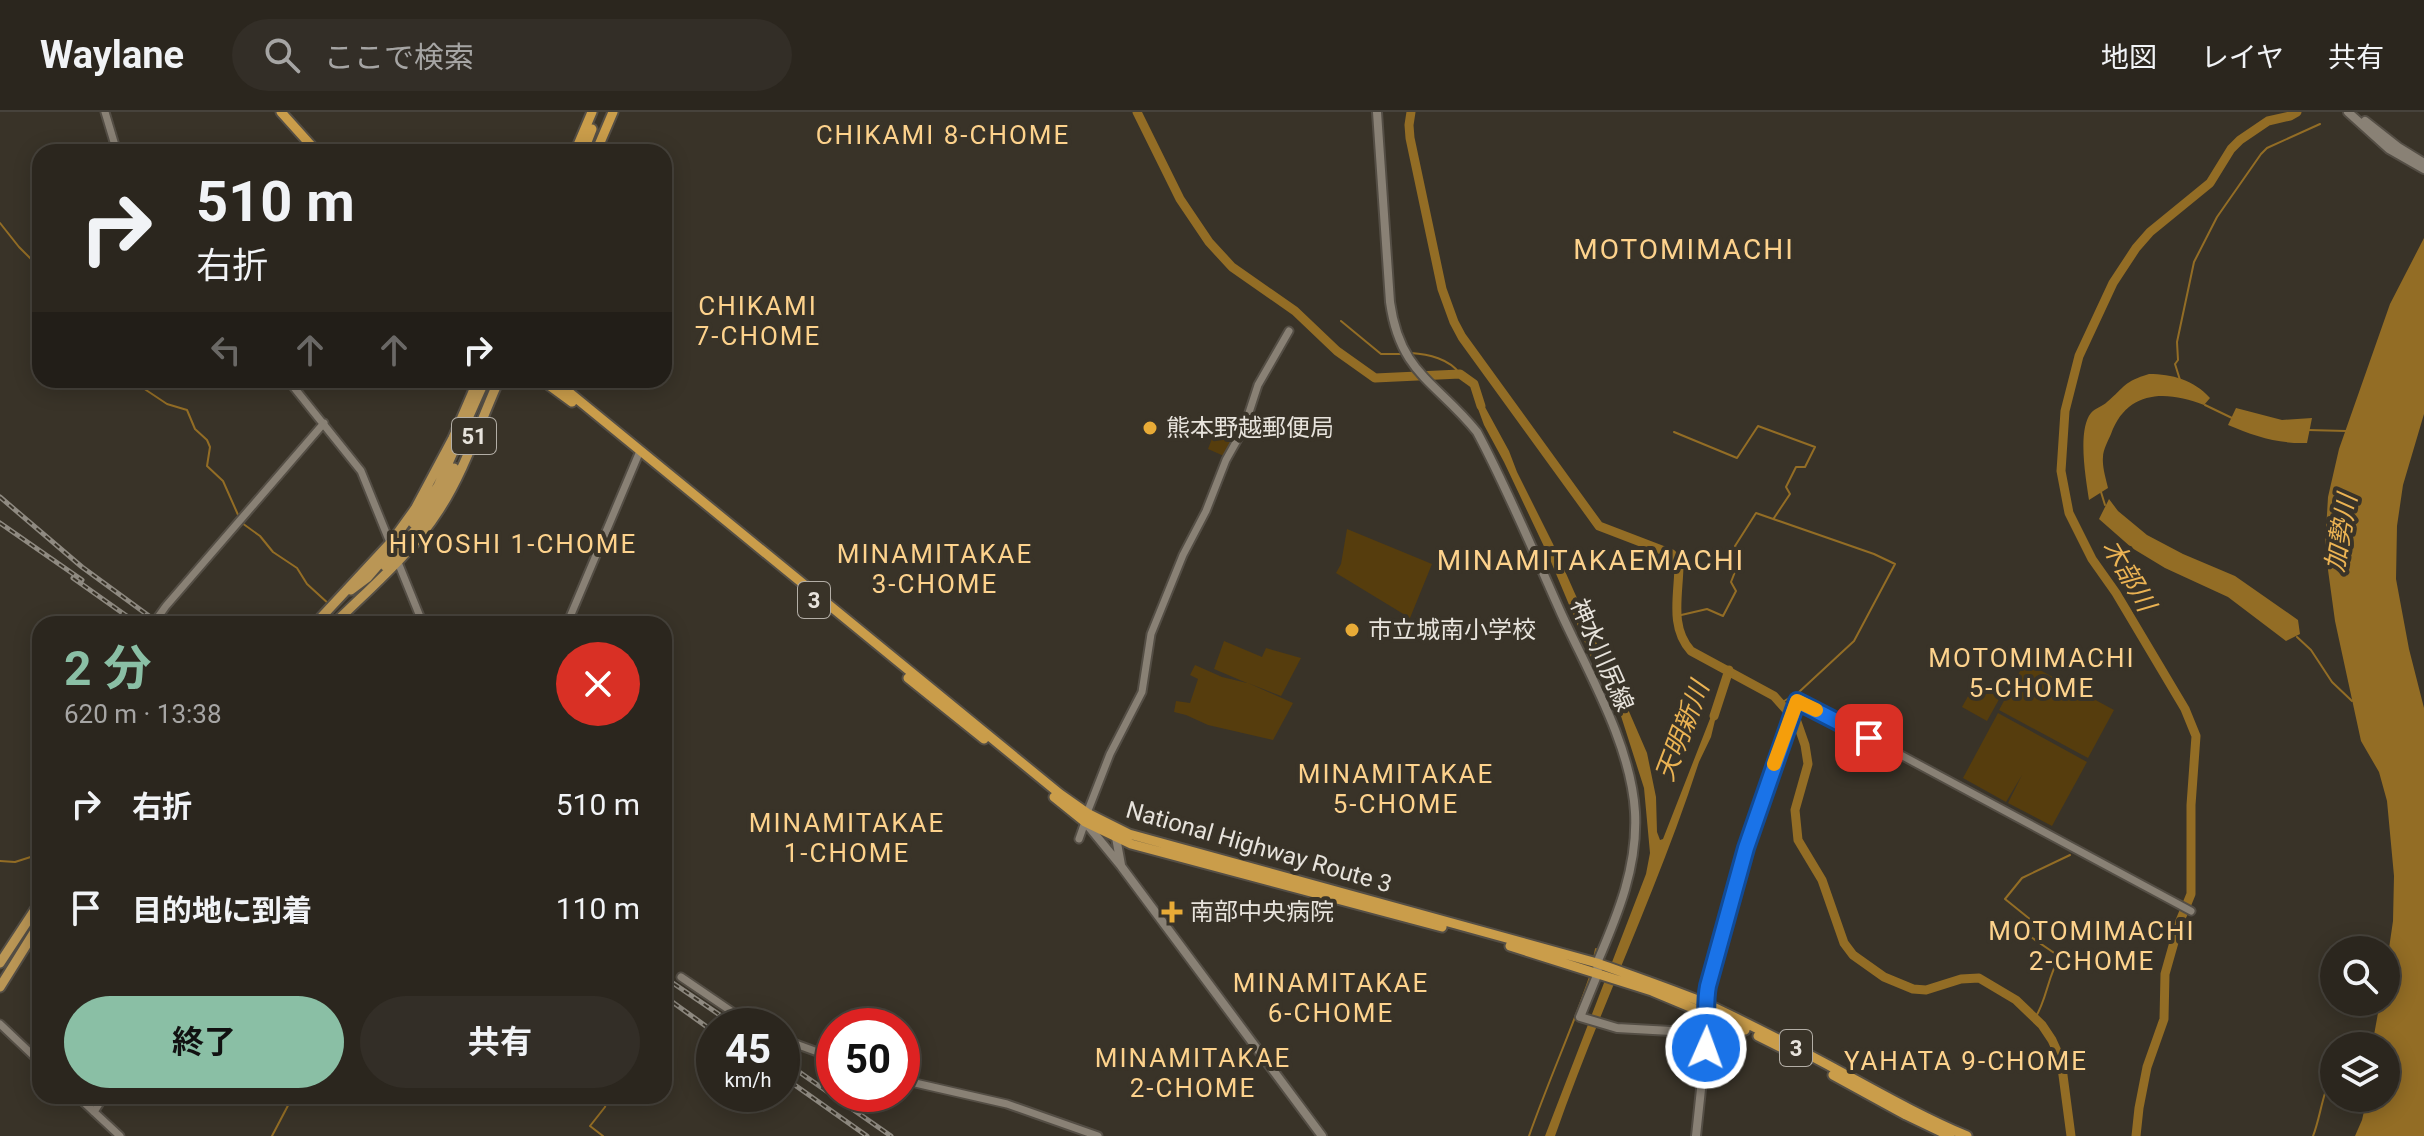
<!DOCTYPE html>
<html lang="ja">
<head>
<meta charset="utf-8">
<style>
  body { margin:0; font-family:Roboto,"Noto Sans JP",sans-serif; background:#332e27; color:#f1f3f6; height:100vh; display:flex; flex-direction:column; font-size:30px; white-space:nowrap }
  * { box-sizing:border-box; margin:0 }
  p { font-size:26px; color:#a6a5a4 }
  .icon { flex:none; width:44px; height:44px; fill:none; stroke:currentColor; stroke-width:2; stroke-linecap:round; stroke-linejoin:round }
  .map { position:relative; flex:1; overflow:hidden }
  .details { position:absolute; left:32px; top:504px; width:640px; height:488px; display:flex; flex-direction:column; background:#2b261e; border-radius:24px; box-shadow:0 4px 20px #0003,0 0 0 2px #47433c }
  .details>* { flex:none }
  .guide { position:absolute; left:32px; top:32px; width:640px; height:244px; border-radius:24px; box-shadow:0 4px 20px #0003,0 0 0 2px #47433c; background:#2b261e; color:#f1f3f6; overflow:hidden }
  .controls { position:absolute; left:2320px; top:824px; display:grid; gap:16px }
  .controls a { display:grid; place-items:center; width:80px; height:80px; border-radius:50%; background:#2b261e; box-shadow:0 4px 20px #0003,0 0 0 2px #47433c; font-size:40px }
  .speed { position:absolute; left:696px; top:896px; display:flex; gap:16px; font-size:40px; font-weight:700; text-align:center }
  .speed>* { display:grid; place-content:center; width:104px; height:104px; border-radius:50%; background:#2b261e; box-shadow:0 4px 20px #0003,0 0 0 2px #47433c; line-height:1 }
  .speed small { font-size:20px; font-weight:400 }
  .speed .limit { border:12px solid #d22; background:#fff; color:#111 }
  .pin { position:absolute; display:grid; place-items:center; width:68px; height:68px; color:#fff; margin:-34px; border-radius:16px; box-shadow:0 4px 12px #0006 }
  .me { position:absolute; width:88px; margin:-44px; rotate:2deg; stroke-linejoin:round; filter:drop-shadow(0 0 6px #0008) }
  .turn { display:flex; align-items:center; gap:28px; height:168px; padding:0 32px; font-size:36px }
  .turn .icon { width:104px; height:104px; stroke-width:2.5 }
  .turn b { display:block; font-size:56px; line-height:68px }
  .lanes { display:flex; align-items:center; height:76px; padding:0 32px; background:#0003; justify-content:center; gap:40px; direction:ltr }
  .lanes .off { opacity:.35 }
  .round { display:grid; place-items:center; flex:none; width:84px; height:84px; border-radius:42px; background:#332e27 }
  .head { display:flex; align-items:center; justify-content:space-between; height:136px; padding:0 32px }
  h1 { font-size:48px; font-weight:700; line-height:60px; color:#8abfa5 }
  .primary-button { display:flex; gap:16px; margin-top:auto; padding:16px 32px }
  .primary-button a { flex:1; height:92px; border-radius:48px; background:#8abfa5; color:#111; font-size:32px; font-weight:700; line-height:92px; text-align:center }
  .primary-button a+a { background:#332e27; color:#f1f3f6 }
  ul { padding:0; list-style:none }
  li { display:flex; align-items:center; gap:24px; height:104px; padding:0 32px }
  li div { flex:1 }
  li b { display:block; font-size:30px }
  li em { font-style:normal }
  header { display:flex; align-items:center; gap:48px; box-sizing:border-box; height:112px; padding:0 40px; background:#2b261e; border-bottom:2px solid #47433c }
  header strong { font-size:38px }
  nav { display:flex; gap:44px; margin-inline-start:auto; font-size:28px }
  .search { width:560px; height:72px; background:#332e27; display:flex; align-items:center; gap:20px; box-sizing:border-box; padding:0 28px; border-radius:44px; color:#a6a5a4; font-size:30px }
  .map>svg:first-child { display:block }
</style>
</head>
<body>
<header>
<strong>Waylane</strong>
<div class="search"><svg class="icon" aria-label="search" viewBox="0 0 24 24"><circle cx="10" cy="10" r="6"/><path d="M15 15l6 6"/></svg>ここで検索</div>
<nav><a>地図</a><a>レイヤ</a><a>共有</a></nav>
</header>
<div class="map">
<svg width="2424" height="1024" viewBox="0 0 2424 1024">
  <rect width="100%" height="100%" fill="#393328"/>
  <!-- green -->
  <path fill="#563d0d" d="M1220,306L1242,314L1224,344L1208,337Z
    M1347,417L1432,452L1410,506L1336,461L1341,452Z
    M1224,529L1262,545L1266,536L1301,546L1281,584L1248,571L1293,591L1273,628L1208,613L1186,603L1174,600L1176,589L1190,591L1198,567L1190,563L1195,553L1222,565L1247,571L1214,557Z
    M2025,550L2114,598L2088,646L1999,598Z
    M1977,568L2002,582L1987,609L1962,595Z
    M1998,601L2087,650L2052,714L2008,691L2022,663L2006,690L1963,666Z"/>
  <!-- water -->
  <path fill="#936d25" d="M2424,126V302L2403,373L2397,414L2396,467L2409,537L2424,596V1024H2355L2362,1008L2367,986H2386V934H2372L2380,890H2386V857L2393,809L2394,764L2387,689L2379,660L2361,629L2335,509L2325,436L2328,385L2339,337L2390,192Z
    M2149,262C2172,262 2194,268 2210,286L2204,293C2166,278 2127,278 2111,322C2108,329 2103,338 2103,345C2102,355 2106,367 2108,376L2089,388C2086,367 2077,318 2091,301C2095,296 2103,294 2107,290C2126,274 2123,270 2149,262Z
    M1479,284L1509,339L1517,360L1553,432L1580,493L1584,509L1608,551L1647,641L1656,685L1657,720L1660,728L1663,727L1724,571L1711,625L1699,650C1658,777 1599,898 1555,1024H1545L1646,762L1650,741L1644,676L1621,604L1607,567L1591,545L1549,445L1504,350L1484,313L1477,294Z
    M2236,296L2282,308L2312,306L2307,331C2278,332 2254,324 2228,313Z
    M2109,387L2118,399L2147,423L2183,442L2235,464L2298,508L2300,522L2286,529L2228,485L2165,456L2132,436L2099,407Z"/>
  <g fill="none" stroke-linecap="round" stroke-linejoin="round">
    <!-- stream -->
    <path stroke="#936d25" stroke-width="2" d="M0,111L19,135L40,156
      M1341,209L1381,242H1404
      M1411,241C1428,242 1450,247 1460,262
      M122,268L143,276L167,292L187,298L195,317L207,328L210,335L207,354L223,369L239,405
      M2180,268L2175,252L2178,248L2177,230L2194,150L2217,105L2261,42L2267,36L2320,12
      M2205,293L2232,306
      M2308,318L2346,319
      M1674,320L1737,346L1758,314L1815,335L1805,355H1796L1786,375L1790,382L1774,406
      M2101,380L2105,393
      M242,411L260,424L273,440L297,456L307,472L330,493
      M1677,504L1707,497L1723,504L1736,479L1731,470L1742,442L1735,434L1756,401L1874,442L1895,452L1854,529L1799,580L1781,591
      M344,506L350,512
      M2297,525L2311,538L2332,570L2352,589
      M0,749L15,750L40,742
      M1594,846L1596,837
      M2035,906C2047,888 2048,862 2060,845L2028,823L2031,808L2005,787L2022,766L2070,743
      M272,1024L293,984
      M603,1024L590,1014L605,995L608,984
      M1529,1024C1548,970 1571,919 1590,865
      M2313,1024C2321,1004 2322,979 2334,962"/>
    <!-- river -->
    <path stroke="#936d25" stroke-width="9" d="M1137,0L1180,87L1209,130L1232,155L1295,199L1337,239L1375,266L1460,262L1474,272L1481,294
      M1411,0L1409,13L1410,26L1442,177L1454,210L1462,225L1599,414L1672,442L1679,452C1679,482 1669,515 1691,539L1774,584L1797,610L1805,633L1808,652L1795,698L1798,728L1822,768L1844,831L1853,843L1884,865L1913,877L1926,878L1961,867L1979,866L2016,888L2042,913L2052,928L2061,948L2071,1024
      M1714,604L1729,558
      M2136,1024L2139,996L2147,955L2164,907L2165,862L2180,809L2191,782V693L2196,624L2185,597L2116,481L2092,447L2069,401L2061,359L2065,299L2079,244L2113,171L2136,136L2150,120L2210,71L2231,37L2240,28L2268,9L2290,4L2297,0"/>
    <!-- tertiary casing -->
    <g stroke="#544e45" stroke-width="11">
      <path id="tertiary" d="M105,0L117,40
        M288,268L361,359L423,512
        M153,512L166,494L324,311
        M567,512L640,339
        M1087,701L1110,642L1142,580L1151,522L1183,443L1206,399L1226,348L1244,316L1258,273L1289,219
        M1079,727L1085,710
        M681,865L753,914
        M0,912L40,950
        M1707,921L1706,886L1724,812L1756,705L1797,589L1806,592L2191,799
        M782,927L834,946
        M902,968L1007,992L1098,1024
        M77,984L120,1024
        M94,1000L104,984"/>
    </g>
    <!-- secondary casing -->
    <g stroke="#544e45" stroke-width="12">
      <path id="secondary" d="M1377,0L1390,190C1400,262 1437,270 1477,320C1508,378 1534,441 1561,501C1589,562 1631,633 1635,700C1638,754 1618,802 1597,851L1598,861L1580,905L1617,916L1707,921L1696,1024
        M2348,0L2389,37L2424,57
        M2365,9L2398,35L2424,51
        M1085,710L1121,754L1322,1024
        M1115,720L1121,753"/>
    </g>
    <!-- primary casing -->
    <g stroke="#544e45" stroke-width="13">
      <path id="primary" d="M413,411L438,374L485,268
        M385,454L426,405L454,356
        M351,478L367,466L386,444
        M315,512L392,429L415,397L453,326L478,268
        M334,512C370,476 411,442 439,398C464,360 480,310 499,268
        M0,851L40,790
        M0,875L40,811"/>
    </g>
    <!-- trunk casing -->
    <g stroke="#544e45" stroke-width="13">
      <path id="trunk" d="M281,0L317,40
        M575,40L592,0
        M583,40L592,17
        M596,40L613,0
        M542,268L572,290
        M554,268L1060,682L1087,701L1129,722L1597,851C1630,863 1662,874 1695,887C1726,900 1757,917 1788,932C1848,962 1905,998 1967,1024
        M908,566L984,627
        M1054,685L1085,710L1131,732L1442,815
        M1510,834L1652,879L1745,918
        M1758,924L1806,948
        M1833,963L1906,1003L1950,1024"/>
    </g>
    <!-- tertiary -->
    <use href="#tertiary" stroke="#898175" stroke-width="7"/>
    <!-- secondary -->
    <use href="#secondary" stroke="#898175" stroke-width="8"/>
    <!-- primary -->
    <use href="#primary" stroke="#ba9655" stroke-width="9"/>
    <!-- trunk -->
    <use href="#trunk" stroke="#ca9d4a" stroke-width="9"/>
    <!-- rail casing -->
    <g stroke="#8f8a81" stroke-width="5">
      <path id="rail" d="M0,385L82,455L160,512
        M0,411L82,468
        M73,466L138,512
        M664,865L736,914
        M664,884L714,920
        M782,948L891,1024
        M782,964L867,1024"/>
    </g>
    <!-- rail -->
    <use href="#rail" stroke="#393328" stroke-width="2" stroke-dasharray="6" stroke-linecap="butt"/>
  </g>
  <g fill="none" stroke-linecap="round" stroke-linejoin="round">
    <!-- route casing -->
    <g stroke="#114b97" stroke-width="20">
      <path id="route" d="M1706,936C1708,915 1704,895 1708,874L1746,736L1797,589L1869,626"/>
    </g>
    <!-- route -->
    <use href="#route" stroke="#1a73e8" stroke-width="14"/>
    <!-- slow -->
    <path stroke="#f59e0b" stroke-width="14" d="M1774,652L1797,589L1816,598"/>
  </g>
  <!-- markers -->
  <g fill="#e8ab37" stroke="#393328" stroke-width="3">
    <circle cx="1150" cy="316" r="8"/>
    <circle cx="1352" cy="518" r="8"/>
    <path d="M1168 788h8v8h8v8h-8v8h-8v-8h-8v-8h8z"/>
  </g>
  <g text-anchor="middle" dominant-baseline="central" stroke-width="8" stroke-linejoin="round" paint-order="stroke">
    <!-- shield labels -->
    <g fill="#393328" stroke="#b3aea6" stroke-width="2">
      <rect x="452" y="306" width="44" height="36" rx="6"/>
      <rect x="798" y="470" width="32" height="36" rx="6"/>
      <rect x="1780" y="918" width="32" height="36" rx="6"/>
    </g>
    <g font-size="22" font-weight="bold" fill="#e7e3dc">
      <text x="474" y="324">51</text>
      <text x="814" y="488">3</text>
      <text x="1796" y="936">3</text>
    </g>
    <!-- poi labels -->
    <g font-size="24" fill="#e7e3dc" stroke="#393328" text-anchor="start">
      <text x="1166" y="316">熊本野越郵便局</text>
      <text x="1368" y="518">市立城南小学校</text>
      <text x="1190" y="800">南部中央病院</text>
    </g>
    <!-- street labels -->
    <g font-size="24" fill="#e7e3dc" stroke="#393328">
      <text transform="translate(1602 543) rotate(66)">神水川尻線</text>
      <text transform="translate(1259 735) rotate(16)">National Highway Route 3</text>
    </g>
    <!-- neighbourhood labels -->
    <g font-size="26" letter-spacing="2" fill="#fdd28c" stroke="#393328">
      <text x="943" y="23">CHIKAMI 8-CHOME</text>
      <text x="758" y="194">CHIKAMI<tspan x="758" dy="30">7-CHOME</tspan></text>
      <text x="513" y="432">HIYOSHI 1-CHOME</text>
      <text x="935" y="442">MINAMITAKAE<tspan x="935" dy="30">3-CHOME</tspan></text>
      <text x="2032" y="546">MOTOMIMACHI<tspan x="2032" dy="30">5-CHOME</tspan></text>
      <text x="1396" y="662">MINAMITAKAE<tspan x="1396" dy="30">5-CHOME</tspan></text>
      <text x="847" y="711">MINAMITAKAE<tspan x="847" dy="30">1-CHOME</tspan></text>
      <text x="2092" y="819">MOTOMIMACHI<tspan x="2092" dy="30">2-CHOME</tspan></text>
      <text x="1331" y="871">MINAMITAKAE<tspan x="1331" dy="30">6-CHOME</tspan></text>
      <text x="1193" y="946">MINAMITAKAE<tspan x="1193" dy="30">2-CHOME</tspan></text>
      <text x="1966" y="949">YAHATA 9-CHOME</text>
    </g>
    <!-- water labels -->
    <g font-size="26" font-style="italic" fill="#ebb353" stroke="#393328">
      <text transform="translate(2341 421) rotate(-80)">加勢川</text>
      <text transform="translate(2129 463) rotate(60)">木部川</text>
      <text transform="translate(1682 619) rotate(-69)">天明新川</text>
    </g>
    <!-- quarter labels -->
    <g font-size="28" letter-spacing="2" fill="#fdd28c" stroke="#393328">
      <text x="1684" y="137">MOTOMIMACHI</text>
      <text x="1591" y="448">MINAMITAKAEMACHI</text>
    </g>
  </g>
</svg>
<div class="controls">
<a><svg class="icon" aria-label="search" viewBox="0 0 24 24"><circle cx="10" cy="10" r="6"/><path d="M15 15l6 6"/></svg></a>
<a><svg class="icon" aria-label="layers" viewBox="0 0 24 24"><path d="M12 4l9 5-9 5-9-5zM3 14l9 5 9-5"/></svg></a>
</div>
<div class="speed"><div>45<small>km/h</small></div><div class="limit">50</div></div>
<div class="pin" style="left:1869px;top:626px;background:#d93025"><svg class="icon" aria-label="arrive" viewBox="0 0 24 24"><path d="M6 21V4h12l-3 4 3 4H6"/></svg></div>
<svg class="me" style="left:1706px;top:936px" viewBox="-20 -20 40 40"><circle r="17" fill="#1a73e8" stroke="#fff" stroke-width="3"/><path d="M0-11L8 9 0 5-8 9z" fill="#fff"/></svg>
<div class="guide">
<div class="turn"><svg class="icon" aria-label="right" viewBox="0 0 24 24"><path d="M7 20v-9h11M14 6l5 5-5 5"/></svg><div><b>510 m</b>右折</div></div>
<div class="lanes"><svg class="icon off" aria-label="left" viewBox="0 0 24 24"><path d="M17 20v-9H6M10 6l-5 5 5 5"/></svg><svg class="icon off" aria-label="ahead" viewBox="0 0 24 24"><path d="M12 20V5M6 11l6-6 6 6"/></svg><svg class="icon off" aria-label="ahead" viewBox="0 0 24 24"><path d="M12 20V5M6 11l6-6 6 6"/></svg><svg class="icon" aria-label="right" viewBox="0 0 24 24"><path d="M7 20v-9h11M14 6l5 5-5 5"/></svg></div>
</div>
<section class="details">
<div class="head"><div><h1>2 分</h1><p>620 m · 13:38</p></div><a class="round" style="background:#d93025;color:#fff"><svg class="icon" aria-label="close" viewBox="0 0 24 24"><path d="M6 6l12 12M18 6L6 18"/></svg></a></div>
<ul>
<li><svg class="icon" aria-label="right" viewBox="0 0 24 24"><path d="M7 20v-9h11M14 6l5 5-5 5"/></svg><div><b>右折</b></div><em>510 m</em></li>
<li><svg class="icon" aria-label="arrive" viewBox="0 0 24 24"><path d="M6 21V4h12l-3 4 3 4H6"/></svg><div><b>目的地に到着</b></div><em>110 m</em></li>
</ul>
<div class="primary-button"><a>終了</a><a>共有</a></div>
</section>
</div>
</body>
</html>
